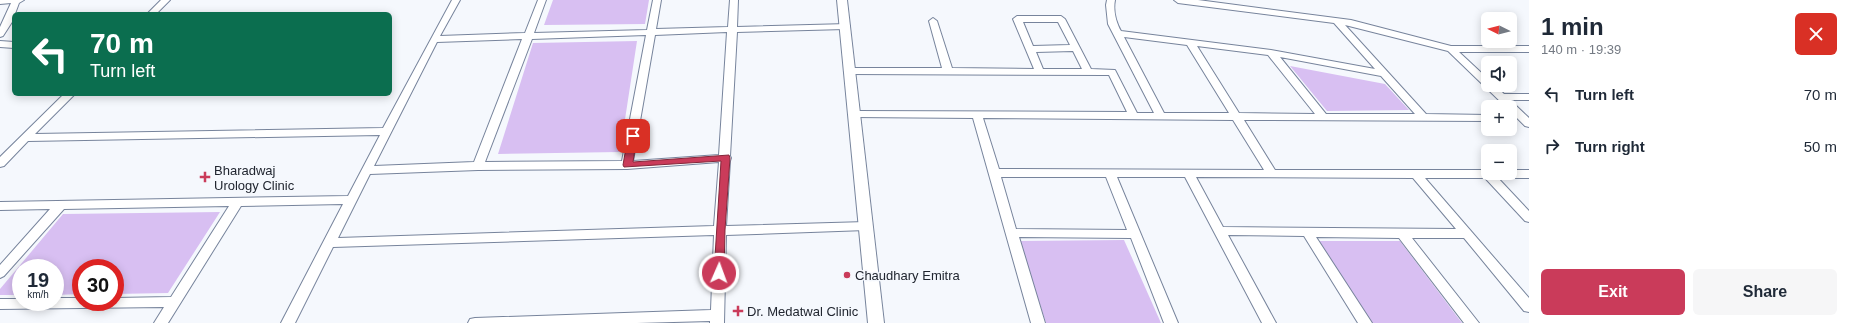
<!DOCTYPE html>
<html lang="en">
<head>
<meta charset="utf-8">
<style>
  body { margin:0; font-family:Helvetica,sans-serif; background:#f6f6f7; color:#1f2937; height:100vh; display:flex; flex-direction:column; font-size:15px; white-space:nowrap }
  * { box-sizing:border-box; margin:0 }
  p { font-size:13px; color:#747a83 }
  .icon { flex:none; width:22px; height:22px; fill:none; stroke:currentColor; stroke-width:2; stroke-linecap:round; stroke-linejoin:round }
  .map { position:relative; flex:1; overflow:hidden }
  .drawer { display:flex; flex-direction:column; background:#fff; width:320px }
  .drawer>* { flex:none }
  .banner { position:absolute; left:12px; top:12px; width:380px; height:84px; border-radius:6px; box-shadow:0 2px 10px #0003; background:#0b6e4f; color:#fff; overflow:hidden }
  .needle { width:26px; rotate:276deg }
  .tools { position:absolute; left:1481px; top:12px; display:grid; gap:8px }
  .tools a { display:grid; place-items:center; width:36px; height:36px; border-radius:6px; background:#fff; box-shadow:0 2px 10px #0003; font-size:20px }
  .speed { position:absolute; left:12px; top:259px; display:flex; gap:8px; font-size:20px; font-weight:700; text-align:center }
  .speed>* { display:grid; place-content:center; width:52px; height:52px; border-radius:50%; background:#fff; box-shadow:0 2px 10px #0003; line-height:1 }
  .speed small { font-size:10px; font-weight:400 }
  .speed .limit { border:6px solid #d22; background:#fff; color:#111 }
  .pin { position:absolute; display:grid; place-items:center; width:34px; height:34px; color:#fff; margin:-17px; border-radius:8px; box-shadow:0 2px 6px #0006 }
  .me { position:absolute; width:44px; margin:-22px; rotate:2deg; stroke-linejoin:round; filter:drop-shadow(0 0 3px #0008) }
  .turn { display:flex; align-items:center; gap:14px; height:84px; padding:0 12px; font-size:18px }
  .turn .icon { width:52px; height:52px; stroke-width:2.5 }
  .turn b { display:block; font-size:28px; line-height:34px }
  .round { display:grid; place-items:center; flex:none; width:42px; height:42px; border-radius:6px; background:#f6f6f7 }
  .summary { display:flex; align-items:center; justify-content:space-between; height:68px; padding:0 12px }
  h1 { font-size:24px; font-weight:700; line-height:30px }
  .cta { display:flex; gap:8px; margin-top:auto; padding:8px 12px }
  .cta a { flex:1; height:46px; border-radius:6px; background:#ca3b5a; color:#fff; font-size:16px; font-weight:700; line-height:46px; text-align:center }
  .cta a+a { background:#f6f6f7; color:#1f2937 }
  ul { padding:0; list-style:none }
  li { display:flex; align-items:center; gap:12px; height:52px; padding:0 12px }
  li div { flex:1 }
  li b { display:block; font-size:15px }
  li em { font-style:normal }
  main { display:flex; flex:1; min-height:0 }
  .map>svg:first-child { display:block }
</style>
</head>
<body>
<main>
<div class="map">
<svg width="1529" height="323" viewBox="0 0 1529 323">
  <rect width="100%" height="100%" fill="#f5f8fd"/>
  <!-- green -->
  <path fill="#d8bff2" d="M553,0H649L645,24L544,25Z
    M637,41L620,152L498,154L533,43Z
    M1290,66L1385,84L1409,110L1327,111Z
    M220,212L168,293L115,294V268H81V294L55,295V268H21V295H0V289L63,214Z
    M1124,240L1161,323H1046L1019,241Z
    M1318,241H1400L1462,323H1372Z"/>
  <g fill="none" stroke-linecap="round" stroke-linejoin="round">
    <!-- minor casing -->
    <g stroke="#77849c" stroke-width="2">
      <path id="minor" d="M0,0H24L19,3L12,22L3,36L0,37V27L11,3L0,4Z
        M161,0H170L156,14H147Z
        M452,0H460L440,36L525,33L538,0H546L534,33L647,30L653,0H661L656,29L728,27L730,0H738L737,27L848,24L850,26L845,29L737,32L730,156L731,158L730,161L726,226L866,222L870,223L872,226L870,229L866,230L726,235L724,323H710V321L637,323H468L470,319L475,318L711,310L714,235L333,247L295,323H281L343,204L241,206L168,323H154L164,307L0,309V299H21V302H55V298H81V302H115V298L171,297L229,206L64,209L4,276L0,278V265L50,209L0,210V202L348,196L380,135L28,141L4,166L0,167V157L64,94H75L35,134L383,128ZM727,32L719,155L633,161L655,35ZM646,35L622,161L485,162L532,39ZM522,39L474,162L374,166L437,42ZM719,162L714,226L338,238L370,174L478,170L627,169Z
        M1107,0H1115C1113,10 1116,22 1121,31L1271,50L1375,69L1334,23L1178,3L1174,0H1198L1351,20L1451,46H1529V52H1459L1488,79V85H1495L1504,94H1529V100H1510L1529,118V127L1525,126L1510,111V107H1506L1448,51L1345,25L1426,114L1488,115V121L1244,120L1275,170H1488V173H1510V170H1529V178H1498L1529,211V222L1525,221L1485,178H1425L1529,298V312L1524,311L1464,238H1412L1479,323H1464L1399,238L1316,237L1372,323H1358L1304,236L1228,235L1276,323H1262L1185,177H1117L1178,323H1164L1131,238L1019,237L1045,323H1031L973,118L854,117L849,114L854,111L1127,112L1109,75L850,74L845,71L850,68H942L929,21L933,18L937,21L952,68L1034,69L1013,19L1017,16H1061L1065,19L1091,69L1115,70L1137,113H1154L1108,24L1106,5ZM1023,22H1058L1070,45L1033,46ZM1124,37L1187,45L1229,113H1164ZM1197,46L1268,55L1315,114L1239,113ZM1073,51L1082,69H1043L1036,52ZM1280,57L1381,76L1415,114H1326ZM983,118L1233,120L1264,170L999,169ZM1001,177H1106L1127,230L1016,229ZM1196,177L1413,178L1456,229L1223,227Z
        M0,41L14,42V48L0,47Z"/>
    </g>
    <!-- tertiary casing -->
    <g stroke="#77849c" stroke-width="2">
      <path id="tertiary" d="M837,0H847L884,323H868Z"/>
    </g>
    <!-- minor -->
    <use href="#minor" fill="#fff" fill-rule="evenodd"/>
    <!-- tertiary -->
    <use href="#tertiary" fill="#fff" fill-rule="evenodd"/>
  </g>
  <!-- route -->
  <path fill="#ca3b5a" stroke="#83263a" d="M633,133L637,136L633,162L729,155L730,158L725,230L724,273L723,276H715L714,273L721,161L624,167L623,165L628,136Z"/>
  <!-- markers -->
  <g fill="#ca3b5a" stroke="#f5f8fd" stroke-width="1.5">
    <path d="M203 171h4v4h4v4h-4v4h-4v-4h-4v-4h4z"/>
    <circle cx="847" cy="275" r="4"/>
    <path d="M736 305h4v4h4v4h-4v4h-4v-4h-4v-4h4z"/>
  </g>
  <g text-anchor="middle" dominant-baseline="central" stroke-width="3" stroke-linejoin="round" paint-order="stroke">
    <!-- poi labels -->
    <g font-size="13" fill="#212630" stroke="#f5f8fd" text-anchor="start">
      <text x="214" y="170">Bharadwaj<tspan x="214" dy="15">Urology Clinic</tspan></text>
      <text x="855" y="275">Chaudhary Emitra</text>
      <text x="747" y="311">Dr. Medatwal Clinic</text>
    </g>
  </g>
</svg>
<div class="tools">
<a><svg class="needle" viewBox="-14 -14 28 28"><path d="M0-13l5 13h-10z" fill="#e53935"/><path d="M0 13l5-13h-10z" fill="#747a83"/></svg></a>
<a><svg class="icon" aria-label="sound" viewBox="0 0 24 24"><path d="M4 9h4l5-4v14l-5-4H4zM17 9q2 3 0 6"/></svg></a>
<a>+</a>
<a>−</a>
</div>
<div class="speed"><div>19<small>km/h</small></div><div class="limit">30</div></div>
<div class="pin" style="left:633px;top:136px;background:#d93025"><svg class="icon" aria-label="arrive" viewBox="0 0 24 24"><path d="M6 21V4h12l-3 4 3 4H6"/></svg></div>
<svg class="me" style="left:719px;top:273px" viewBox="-20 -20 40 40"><circle r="17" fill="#ca3b5a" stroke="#fff" stroke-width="3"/><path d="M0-11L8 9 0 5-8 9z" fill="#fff"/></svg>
<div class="banner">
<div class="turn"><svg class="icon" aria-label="left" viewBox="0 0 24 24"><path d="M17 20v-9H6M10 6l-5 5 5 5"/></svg><div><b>70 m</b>Turn left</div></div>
</div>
</div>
<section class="drawer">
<div class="summary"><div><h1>1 min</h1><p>140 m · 19:39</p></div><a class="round" style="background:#d93025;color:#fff"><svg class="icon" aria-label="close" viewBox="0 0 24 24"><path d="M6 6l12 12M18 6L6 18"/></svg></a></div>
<ul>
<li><svg class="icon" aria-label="left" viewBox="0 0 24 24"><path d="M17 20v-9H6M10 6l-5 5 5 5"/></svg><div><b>Turn left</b></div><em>70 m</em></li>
<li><svg class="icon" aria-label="right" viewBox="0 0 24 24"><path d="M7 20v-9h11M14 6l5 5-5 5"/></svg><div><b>Turn right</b></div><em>50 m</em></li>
</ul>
<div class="cta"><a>Exit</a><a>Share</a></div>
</section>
</main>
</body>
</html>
